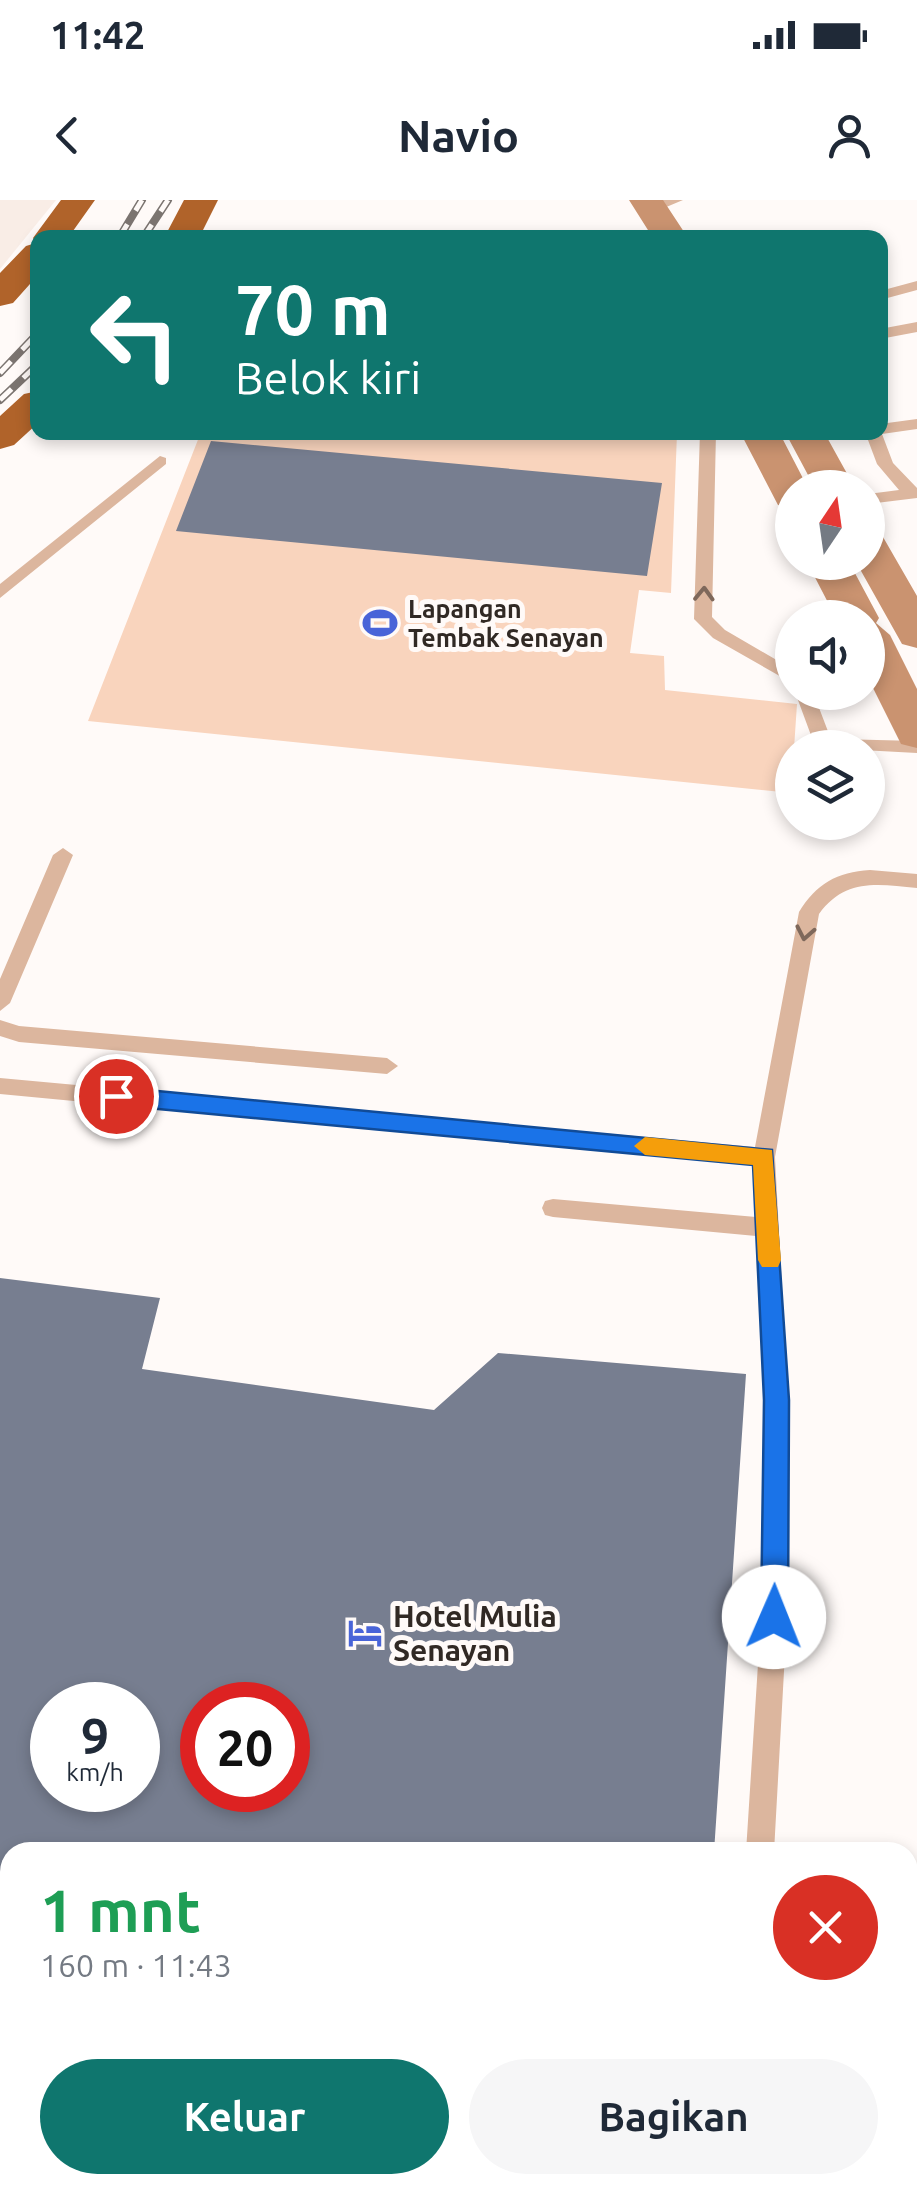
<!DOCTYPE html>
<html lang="id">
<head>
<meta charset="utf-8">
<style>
  body { margin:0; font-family:Ubuntu,sans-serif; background:#f6f6f7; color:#1f2937; height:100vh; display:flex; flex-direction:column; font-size:38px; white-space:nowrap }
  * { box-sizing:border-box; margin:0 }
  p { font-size:32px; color:#747a83 }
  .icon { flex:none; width:55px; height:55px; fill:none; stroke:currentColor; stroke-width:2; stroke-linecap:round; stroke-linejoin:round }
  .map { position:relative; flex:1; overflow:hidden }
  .sheet { position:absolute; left:0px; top:1642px; width:918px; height:352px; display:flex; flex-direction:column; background:#fff; border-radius:30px 30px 0 0; box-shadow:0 5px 15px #0003 }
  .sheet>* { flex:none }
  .guide { position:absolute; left:30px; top:30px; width:858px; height:210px; border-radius:20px; box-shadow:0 5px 15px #0003; background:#0f766e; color:#fff; overflow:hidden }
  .needle { width:65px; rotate:13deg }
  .fabs { position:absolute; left:775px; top:270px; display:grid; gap:20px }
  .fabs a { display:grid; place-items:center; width:110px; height:110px; border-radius:50%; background:#fff; box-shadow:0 5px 15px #0003; font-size:50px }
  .speed { position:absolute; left:30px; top:1482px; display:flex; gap:20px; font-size:50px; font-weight:700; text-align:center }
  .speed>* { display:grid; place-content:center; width:130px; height:130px; border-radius:50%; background:#fff; box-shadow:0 5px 15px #0003; line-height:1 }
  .speed small { font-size:25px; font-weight:400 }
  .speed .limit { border:15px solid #d22; background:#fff; color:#111 }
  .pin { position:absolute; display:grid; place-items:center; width:85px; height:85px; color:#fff; margin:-42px; border:5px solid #fff; border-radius:50%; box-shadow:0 2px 10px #0007 }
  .me { position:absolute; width:110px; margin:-55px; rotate:1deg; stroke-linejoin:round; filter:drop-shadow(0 0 8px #0008) }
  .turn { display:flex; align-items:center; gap:35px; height:210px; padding:0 40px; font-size:45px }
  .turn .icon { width:130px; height:130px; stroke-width:2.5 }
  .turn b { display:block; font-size:70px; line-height:85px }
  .round { display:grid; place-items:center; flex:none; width:105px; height:105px; border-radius:52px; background:#f6f6f7 }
  .summary { display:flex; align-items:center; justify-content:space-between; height:170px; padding:0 40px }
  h1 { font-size:60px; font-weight:700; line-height:75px; color:#1e9e55 }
  .cta { display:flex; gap:20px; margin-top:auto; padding:20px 40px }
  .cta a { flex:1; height:115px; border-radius:60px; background:#0f766e; color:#fff; font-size:40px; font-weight:700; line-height:115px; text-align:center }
  .cta a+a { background:#f6f6f7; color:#1f2937 }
  .status { display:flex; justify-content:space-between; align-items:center; height:70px; padding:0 50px; background:#fff; direction:ltr }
  .status svg { height:28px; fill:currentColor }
  header { display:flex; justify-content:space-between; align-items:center; height:130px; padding:0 40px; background:#fff; font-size:45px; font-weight:700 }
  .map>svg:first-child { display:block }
</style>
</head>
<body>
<div class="status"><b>11:42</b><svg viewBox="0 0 49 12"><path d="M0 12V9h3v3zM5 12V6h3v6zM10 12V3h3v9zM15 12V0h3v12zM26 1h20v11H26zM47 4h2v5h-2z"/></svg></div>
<header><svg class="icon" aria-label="back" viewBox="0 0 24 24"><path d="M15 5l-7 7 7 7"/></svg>Navio<svg class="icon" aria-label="person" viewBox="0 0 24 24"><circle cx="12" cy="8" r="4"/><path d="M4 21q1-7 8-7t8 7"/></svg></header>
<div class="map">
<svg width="917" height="1994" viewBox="0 0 917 1994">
  <rect width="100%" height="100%" fill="#fffaf8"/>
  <!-- built -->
  <path fill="#f9ede6" d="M0,0H56L0,69Z"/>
  <!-- green -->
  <path fill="#f9d4bd" d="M201,232L677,233L671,393L639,390L630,453L664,456L665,490L797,504L791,593L88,521Z"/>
  <!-- building -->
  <path fill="#777e90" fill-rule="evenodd" d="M211,241L662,283L647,376L176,331Z
    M0,1078L160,1098L142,1169L434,1210L498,1153L746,1174L714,1652H10V1709L0,1708ZM52,1505H138V1590H52ZM202,1505H288V1590H202Z"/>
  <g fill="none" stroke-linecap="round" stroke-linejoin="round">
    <!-- lane -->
    <path fill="#dcb69e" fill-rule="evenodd" d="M663,0H683L652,13L645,9Z
      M917,81V90L880,100V91Z
      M917,122V132L880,139V129Z
      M917,219V229L882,234L893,263L917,288V298L868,304V294L899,290L877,264L865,232H880V224Z
      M700,232H716L712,417L725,430L792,469V483L713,438L694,419Z
      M160,256L166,258V264L0,398V384Z
      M795,492H813L829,534L837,539L917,541V553L824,548L812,538Z
      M63,648L73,655L10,803L0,811V779L53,655Z
      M870,670L917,674V688C877,684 845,678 819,714L775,957L788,1201L787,1417L774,1652H746L761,1417L764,1201L756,1036L553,1017L545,1015L542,1008L545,1001L553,999L756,1017L753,965L0,894V878L755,947L799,712C816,684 837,672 870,670Z
      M0,820L19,826L387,858L398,866L387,874L19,842L0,836Z
      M0,1756L10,1759V1789L0,1786Z
      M908,1952L917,1953V1983L908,1982Z
      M0,1954L10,1957V1985H16L0,1984Z
      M44,1985H105L109,1994H47Z"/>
    <!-- secondary -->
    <path fill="#ca9370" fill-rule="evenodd" d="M629,0H663L688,38H653Z
      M740,232H779L808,288H792V308L778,305Z
      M785,232H824L855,288H815Z
      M868,333L883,337L917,396V448L902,444L856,362H868Z
      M807,362H849L879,418L876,423L890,435L917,489V548L901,544L868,478V418H836Z"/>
    <!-- highway -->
    <path fill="#b0632a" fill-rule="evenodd" d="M61,0H95L68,38H38V75L13,103L0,106V73L26,46L36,43L33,38Z
      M184,0H218L199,38H164Z
      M38,191V223L14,245L0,249V216L24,194Z"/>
    <!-- rail casing -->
    <g stroke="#7b7470" stroke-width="8">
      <path id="rail" d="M119,38L142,0
        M143,38L168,0
        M0,173L38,133
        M0,200L38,164"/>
    </g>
    <!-- rail -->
    <use href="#rail" stroke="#fffaf8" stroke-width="5" stroke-dasharray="16" stroke-linecap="butt"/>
  </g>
  <!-- one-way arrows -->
  <defs><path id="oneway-chevron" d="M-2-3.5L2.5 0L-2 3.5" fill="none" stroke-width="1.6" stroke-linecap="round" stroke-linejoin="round" transform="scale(2.5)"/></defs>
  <g stroke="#7e685b">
    <use href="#oneway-chevron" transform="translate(704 394) rotate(-88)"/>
    <use href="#oneway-chevron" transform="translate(805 733) rotate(101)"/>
  </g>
  <!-- route -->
  <path fill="#1a73e8" stroke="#114b97" stroke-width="2.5" d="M116,887L772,950L789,1200L788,1417L784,1426L774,1430L765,1426L761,1417L764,1200L753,965L116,905L106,896Z"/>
  <!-- slow -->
  <path fill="#f59e0b" d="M645,937L772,950L781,1060L778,1067H762L758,1060L753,965L645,955L634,946Z"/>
  <!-- icons -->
  <defs>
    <g id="stadium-bare" transform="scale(2.7)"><path d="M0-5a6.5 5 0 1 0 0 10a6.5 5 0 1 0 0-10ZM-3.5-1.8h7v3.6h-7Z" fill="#4964d8" stroke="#fffaf8" stroke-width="2.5" paint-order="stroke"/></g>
    <g id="hotel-bare" transform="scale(2.7)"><path d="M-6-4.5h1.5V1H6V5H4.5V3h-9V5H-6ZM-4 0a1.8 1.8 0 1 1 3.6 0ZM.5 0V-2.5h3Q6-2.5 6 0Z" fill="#4964d8" stroke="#fffaf8" stroke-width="2.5" paint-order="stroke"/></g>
  </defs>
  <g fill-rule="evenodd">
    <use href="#stadium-bare" x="380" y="423"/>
    <use href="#hotel-bare" x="365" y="1433"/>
  </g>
  <g text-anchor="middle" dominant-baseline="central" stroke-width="10" stroke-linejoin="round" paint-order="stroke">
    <!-- far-poi labels -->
    <g font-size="25" font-weight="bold" fill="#312924" stroke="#fffaf8" text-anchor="start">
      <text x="408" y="409">Lapangan<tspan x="408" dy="29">Tembak Senayan</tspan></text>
    </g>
    <!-- poi labels -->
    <g font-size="30" font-weight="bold" fill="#312924" stroke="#fffaf8" text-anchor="start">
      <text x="393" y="1416">Hotel Mulia<tspan x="393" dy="34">Senayan</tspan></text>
    </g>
  </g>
</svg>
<div class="fabs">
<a><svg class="needle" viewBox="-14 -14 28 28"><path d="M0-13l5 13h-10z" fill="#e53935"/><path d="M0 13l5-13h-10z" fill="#747a83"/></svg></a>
<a><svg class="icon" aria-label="sound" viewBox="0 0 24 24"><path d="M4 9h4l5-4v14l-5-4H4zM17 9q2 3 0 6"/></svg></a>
<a><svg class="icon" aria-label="layers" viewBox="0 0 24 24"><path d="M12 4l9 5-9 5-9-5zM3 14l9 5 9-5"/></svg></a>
</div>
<div class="speed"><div>9<small>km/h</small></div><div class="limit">20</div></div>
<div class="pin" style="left:116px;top:896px;background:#d93025"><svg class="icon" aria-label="arrive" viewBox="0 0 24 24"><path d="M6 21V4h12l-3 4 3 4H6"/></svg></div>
<svg class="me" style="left:774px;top:1417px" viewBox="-20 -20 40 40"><circle r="19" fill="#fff"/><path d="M0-13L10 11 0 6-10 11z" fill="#1a73e8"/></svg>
<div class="guide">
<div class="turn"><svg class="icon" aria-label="left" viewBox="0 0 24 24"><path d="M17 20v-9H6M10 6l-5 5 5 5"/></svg><div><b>70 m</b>Belok kiri</div></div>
</div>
<section class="sheet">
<div class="summary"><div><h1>1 mnt</h1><p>160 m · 11:43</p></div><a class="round" style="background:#d93025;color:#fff"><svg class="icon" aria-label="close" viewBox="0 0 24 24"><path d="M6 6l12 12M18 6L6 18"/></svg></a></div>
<div class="cta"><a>Keluar</a><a>Bagikan</a></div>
</section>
</div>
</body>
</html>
